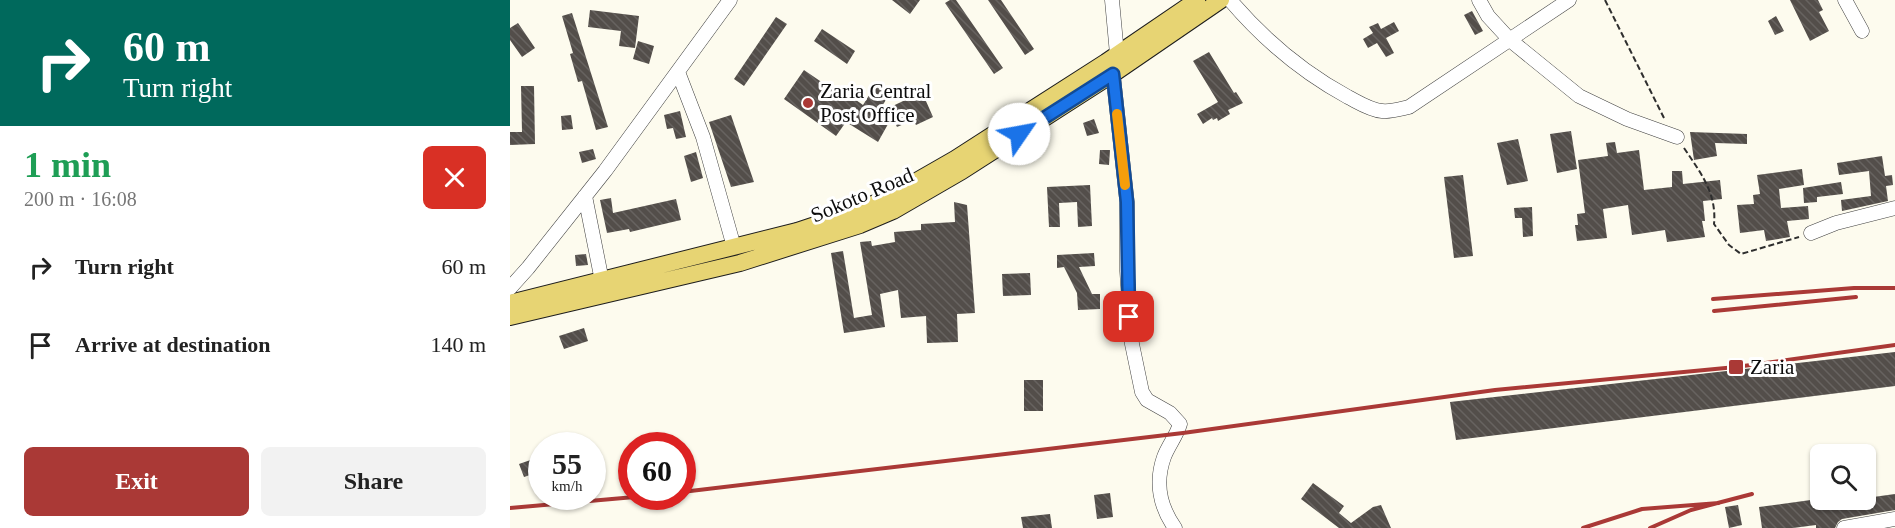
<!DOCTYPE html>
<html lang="en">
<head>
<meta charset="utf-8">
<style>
  body { margin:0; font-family:Georgia,serif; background:#f2f2f2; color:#222; height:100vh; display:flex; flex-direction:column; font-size:22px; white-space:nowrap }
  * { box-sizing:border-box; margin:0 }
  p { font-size:20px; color:#767676 }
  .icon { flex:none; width:33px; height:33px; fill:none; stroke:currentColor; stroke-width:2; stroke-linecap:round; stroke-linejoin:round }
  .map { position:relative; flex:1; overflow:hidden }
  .panel { display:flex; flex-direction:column; background:#fff; width:510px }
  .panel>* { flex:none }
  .hud { background:#00695c; color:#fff; overflow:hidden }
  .fabs { position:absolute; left:1300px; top:444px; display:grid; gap:12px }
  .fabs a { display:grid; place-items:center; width:66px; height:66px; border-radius:9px; background:#fff; box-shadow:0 2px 4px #0004; font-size:30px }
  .speed { position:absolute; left:18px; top:432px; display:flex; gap:12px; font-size:30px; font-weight:700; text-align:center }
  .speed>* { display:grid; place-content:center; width:78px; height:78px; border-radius:50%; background:#fff; box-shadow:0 2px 4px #0004; line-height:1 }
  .speed small { font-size:15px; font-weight:400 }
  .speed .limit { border:9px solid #d22; background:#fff; color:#111 }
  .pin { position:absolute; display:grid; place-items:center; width:51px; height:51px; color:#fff; margin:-26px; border-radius:12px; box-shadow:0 3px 9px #0006 }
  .me { position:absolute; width:66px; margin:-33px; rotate:57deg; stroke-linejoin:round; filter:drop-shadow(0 0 4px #0008) }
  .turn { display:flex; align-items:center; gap:21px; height:126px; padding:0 24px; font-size:27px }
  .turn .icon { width:78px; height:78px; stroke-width:2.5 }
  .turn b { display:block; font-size:42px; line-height:51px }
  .round { display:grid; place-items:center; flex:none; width:63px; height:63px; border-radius:9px; background:#f2f2f2 }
  .summary { display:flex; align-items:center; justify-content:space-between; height:102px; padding:0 24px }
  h1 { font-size:36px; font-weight:800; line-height:45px; color:#1e9e55 }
  .cta { display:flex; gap:12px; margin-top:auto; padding:12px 24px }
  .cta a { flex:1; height:69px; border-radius:9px; background:#aa3936; color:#fff; font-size:24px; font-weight:800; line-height:69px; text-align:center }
  .cta a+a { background:#f2f2f2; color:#222 }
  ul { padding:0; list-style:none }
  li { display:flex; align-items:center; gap:18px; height:78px; padding:0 24px }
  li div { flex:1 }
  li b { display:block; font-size:22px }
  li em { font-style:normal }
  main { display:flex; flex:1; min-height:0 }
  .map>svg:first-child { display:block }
</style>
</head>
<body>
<main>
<section class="panel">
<div class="hud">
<div class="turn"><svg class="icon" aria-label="right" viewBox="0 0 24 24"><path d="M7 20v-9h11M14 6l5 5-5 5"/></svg><div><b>60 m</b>Turn right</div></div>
</div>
<div class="summary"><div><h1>1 min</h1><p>200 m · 16:08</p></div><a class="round" style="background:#d93025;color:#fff"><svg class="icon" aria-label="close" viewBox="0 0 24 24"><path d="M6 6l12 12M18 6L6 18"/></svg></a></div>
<ul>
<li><svg class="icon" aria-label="right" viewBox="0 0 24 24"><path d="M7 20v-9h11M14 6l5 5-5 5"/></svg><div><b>Turn right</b></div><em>60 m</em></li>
<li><svg class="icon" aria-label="arrive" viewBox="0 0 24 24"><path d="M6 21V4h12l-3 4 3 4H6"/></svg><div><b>Arrive at destination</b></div><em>140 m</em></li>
</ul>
<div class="cta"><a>Exit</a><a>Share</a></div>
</section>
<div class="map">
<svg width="1385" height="528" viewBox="0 0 1385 528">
  <defs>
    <pattern id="building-back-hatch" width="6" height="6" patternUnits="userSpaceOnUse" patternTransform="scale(1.5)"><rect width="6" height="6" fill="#534e4a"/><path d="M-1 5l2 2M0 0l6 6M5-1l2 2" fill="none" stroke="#676360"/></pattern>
  </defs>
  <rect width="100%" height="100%" fill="#fdfbee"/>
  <!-- building -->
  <path fill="url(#building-back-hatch)" d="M382,0H410L400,14Z
    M440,0H446L493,68L484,74L435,3Z
    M478,0H491L524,49L515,55Z
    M1280,0H1308L1313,10L1309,12L1319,31L1300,41Z
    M80,10L129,16L125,48L109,46L111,31L78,27Z
    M962,11L973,31L965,35L954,15Z
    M62,13L98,127L86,130L72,81L68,82L60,54L63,53L52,16Z
    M1266,16L1274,31L1265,35L1258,21Z
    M266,17L277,24L234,86L224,79Z
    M884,22L889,31L876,38L884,53L876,57L867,43L858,48L853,39L863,33L859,27L868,23L871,29Z
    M8,23L25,48L12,57L0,40V28Z
    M312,29L345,51L337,64L304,41Z
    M128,41L144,46L139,64L123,59Z
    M699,52L724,93L726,92L733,103L718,110L720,114L708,121L707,118L703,120L702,118L693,124L687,114L708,102L683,61Z
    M294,70L329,94L332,90L353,105L366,84L380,93L368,113L412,92L423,117L406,125L403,120L387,127L382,117L368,142L336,122L326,136L274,99Z
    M11,86H24L25,144L0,145V132H12Z
    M170,111L176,137L166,139L163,128L157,129L154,115Z
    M61,115L63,129L52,130L51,116Z
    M221,115L244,182L221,187L199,122Z
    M584,119L589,133L577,136L573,123Z
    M1061,131L1067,169L1047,173L1040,134Z
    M1180,132L1237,134V144L1205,143L1207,156L1184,160Z
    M1008,139L1018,181L997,185L987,143Z
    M1105,142L1107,153L1129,150L1134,190L1162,187V171H1172L1173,184L1210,180L1212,199L1193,201L1195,221H1192L1195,237L1157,242L1155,230L1122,235L1118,205L1093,209L1097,238L1067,241L1065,225H1068L1067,214L1075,213L1068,160L1098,156L1096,143Z
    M83,149L86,159L72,163L69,152Z
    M590,150H600L599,165L589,164Z
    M186,152L193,178L181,182L174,156Z
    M1372,156L1375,176L1382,175L1383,185L1376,186L1378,201L1332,211L1331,200L1361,196L1359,171L1329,175L1327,163Z
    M1292,169L1294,185L1269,189L1271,208L1298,206L1299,219L1277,221L1280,237L1256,241L1254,230L1230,233L1227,205L1244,204L1243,195L1250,194L1247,175Z
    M953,175L963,256L944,258L934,177Z
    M1331,182L1333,194L1307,197V202L1294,203L1293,188Z
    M580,185L582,226L568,227L567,202L549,203L550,227H539L537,187Z
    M101,198L103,213L166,199L171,220L120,232L119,229L97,233L90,200Z
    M444,202L457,205L465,313L447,314L448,342L417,343L416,316L391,318L388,290L370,294L375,327L334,333L321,253L333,251L344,318L362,315L350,242L361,241L362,246L385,242L384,232L411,230V224L445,222Z
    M1022,207L1023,236L1013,237L1012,218H1005L1004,208Z
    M584,253L585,266L569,267L582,294H590V309L568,310L567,293L554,267L547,268V255Z
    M76,254L78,265L66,266L65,255Z
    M520,273L521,295L493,296L492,274Z
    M74,328L78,341L54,349L49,336Z
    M1385,352V386L946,440L940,402Z
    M514,380H533V411H514Z
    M32,456V471L14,477L9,464Z
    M803,483L834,506L829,513L841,523L863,507L871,505L881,528H829L791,499Z
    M600,493L603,517L587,519L584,495Z
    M1385,494V510L1332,519L1328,522L1325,528H1306V525L1283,528H1252L1249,507L1308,499V505L1356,500V498Z
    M1228,505L1232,525L1219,528L1215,507Z
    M540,514L542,528H513L511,517Z"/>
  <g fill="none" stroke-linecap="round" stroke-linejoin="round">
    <!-- minor casing -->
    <g stroke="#3f3f3f" stroke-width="15">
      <path id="minor" d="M602,0L607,54
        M720,0C754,40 792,72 838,97C848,102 860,110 872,111C881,112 890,109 899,107L1059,0
        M969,0L978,16L1000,40L1069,96L1117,119L1167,137
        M1335,0L1352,31
        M168,72L193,137L224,247
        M603,74L617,202V271L622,344L632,392L637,400L660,413L670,424C667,435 658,446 654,457C645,482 650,507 665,528
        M75,196L92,281
        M1301,233L1326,223L1385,208
        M0,288L18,268L95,171L220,0
        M1334,528L1385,519"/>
    </g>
    <!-- major casing -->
    <g stroke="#1d1d1d" stroke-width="18">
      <path id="major" d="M0,303L287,231L344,212L377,198L445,159L596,62L687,0
        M0,317L230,263L350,225L383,211L452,171L603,74L711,0"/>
    </g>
    <!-- path -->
    <path stroke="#2e2e2e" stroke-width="2" stroke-dasharray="6 3" stroke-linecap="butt" d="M1095,0L1154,118
      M1174,148C1190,172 1207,193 1204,224L1219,245L1231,254L1289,237"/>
    <!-- minor -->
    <use href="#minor" stroke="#fff" stroke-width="14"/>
    <!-- major -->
    <use href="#major" stroke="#e7d473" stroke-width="16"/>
    <!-- rail -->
    <path stroke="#aa3936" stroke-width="4" d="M1203,299L1344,288H1385
      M1204,311L1346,297
      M172,492L673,433L985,390L1226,367L1385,345
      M0,508L136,496
      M1073,528L1132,509L1209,503
      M1140,528L1181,510L1242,494"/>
  </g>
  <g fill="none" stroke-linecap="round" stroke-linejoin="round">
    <!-- route casing -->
    <g stroke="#114b97" stroke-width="15">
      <path id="route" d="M509,134L603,74L617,202L619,317"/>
    </g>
    <!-- route -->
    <use href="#route" stroke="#1a73e8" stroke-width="10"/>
    <!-- slow -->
    <path stroke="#f59e0b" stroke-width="10" d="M607,114L615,185"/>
  </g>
  <!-- markers -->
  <g fill="#aa3936" stroke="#fff" stroke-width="2">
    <circle cx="298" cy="103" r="6"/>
    <rect x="1218" y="359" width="16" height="16" rx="3"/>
  </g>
  <g text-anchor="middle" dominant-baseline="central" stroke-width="6" stroke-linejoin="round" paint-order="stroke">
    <!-- poi labels -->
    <g font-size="21" fill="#0c0c0c" stroke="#fff" text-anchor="start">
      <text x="310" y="91">Zaria Central<tspan x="310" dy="24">Post Office</tspan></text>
      <text x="1240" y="367">Zaria</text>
    </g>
    <!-- street labels -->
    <g font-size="21" fill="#0c0c0c" stroke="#fff">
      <text transform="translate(352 195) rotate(-23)">Sokoto Road</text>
    </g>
  </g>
</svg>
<div class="fabs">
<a><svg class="icon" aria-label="search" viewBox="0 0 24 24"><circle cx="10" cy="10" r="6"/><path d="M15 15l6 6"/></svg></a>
</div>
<div class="speed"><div>55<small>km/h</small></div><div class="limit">60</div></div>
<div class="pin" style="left:619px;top:317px;background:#d93025"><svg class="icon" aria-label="arrive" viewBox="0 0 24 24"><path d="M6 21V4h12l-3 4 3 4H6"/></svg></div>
<svg class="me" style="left:509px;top:134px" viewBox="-20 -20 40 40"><circle r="19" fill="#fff"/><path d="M0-13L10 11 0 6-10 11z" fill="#1a73e8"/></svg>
</div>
</main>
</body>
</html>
